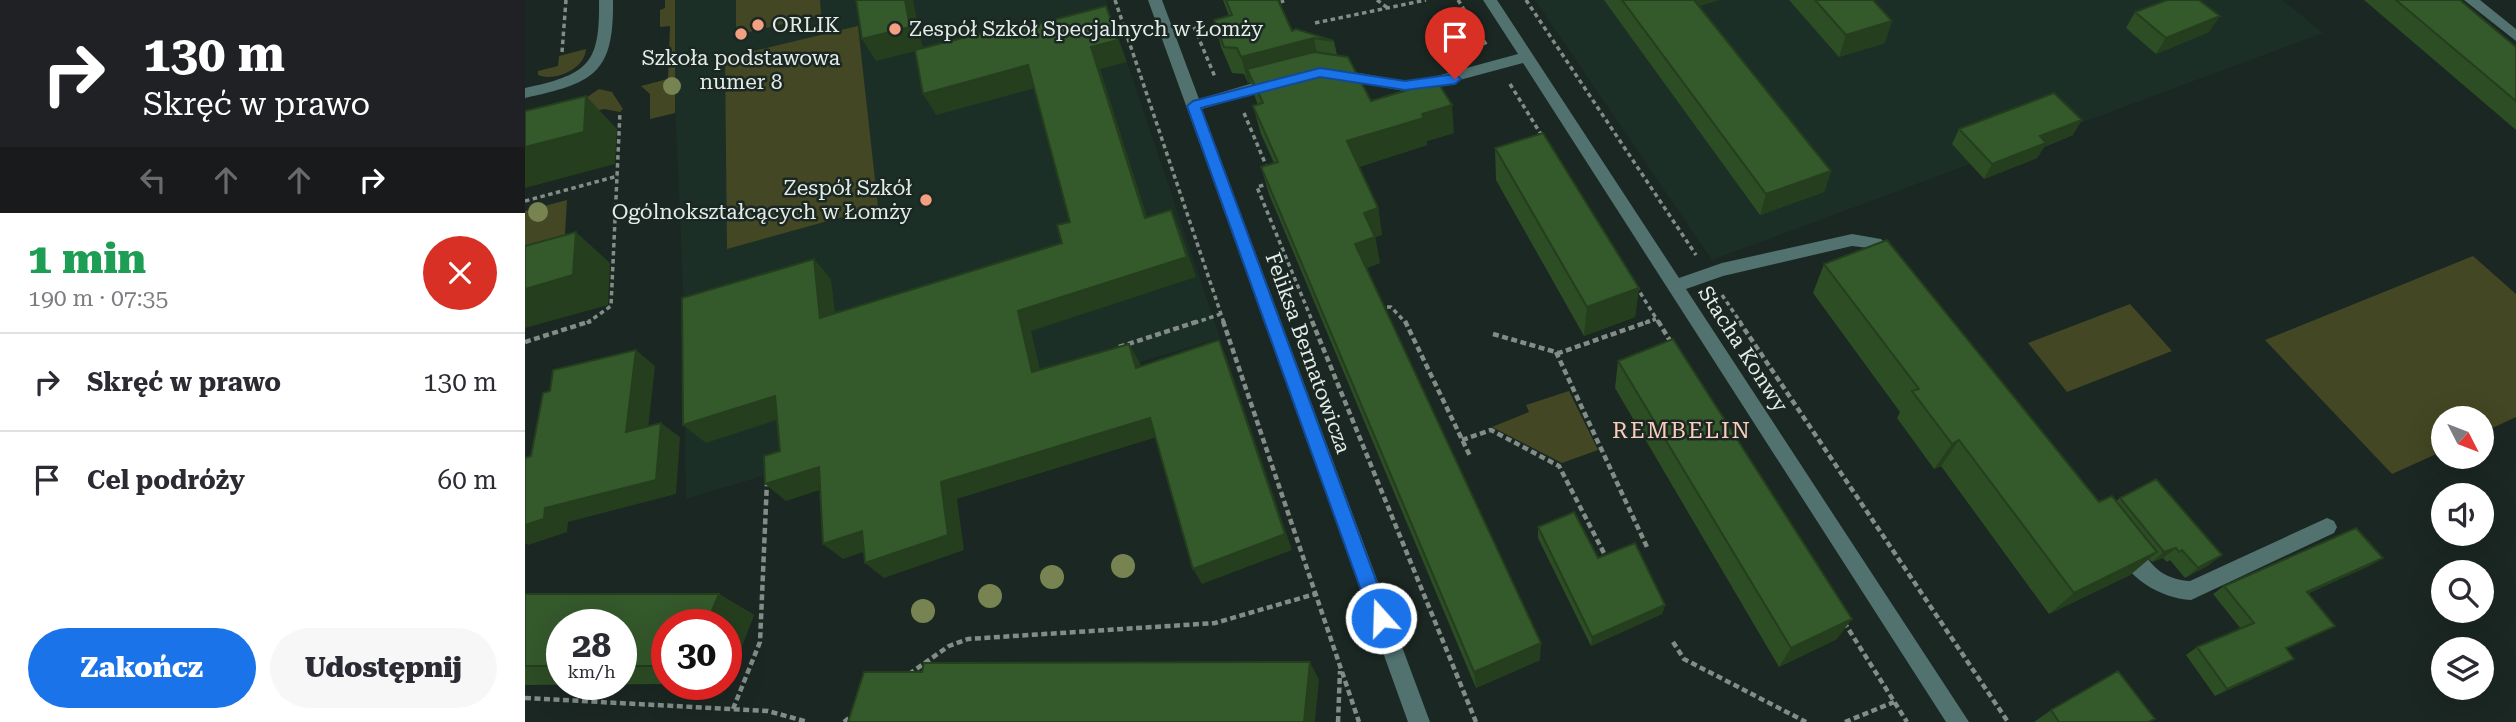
<!DOCTYPE html>
<html lang="pl">
<head>
<meta charset="utf-8">
<style>
  body { margin:0; font-family:"Roboto Serif",serif; background:#f7f7f7; color:#2b2b33; height:100vh; display:flex; flex-direction:column; font-size:26px; white-space:nowrap }
  * { box-sizing:border-box; margin:0 }
  p { font-size:23px; color:#7c7c81 }
  .icon { flex:none; width:38px; height:38px; fill:none; stroke:currentColor; stroke-width:2; stroke-linecap:round; stroke-linejoin:round }
  .map { position:relative; flex:1; overflow:hidden }
  .sheet { display:flex; flex-direction:column; background:#fff; width:525px }
  .sheet>* { flex:none }
  .banner { background:#202124; color:#fff; overflow:hidden }
  .needle { width:46px; rotate:132deg }
  .tools { position:absolute; left:1906px; top:406px; display:grid; gap:14px }
  .tools a { display:grid; place-items:center; width:63px; height:63px; border-radius:50%; background:#fff; box-shadow:0 7px 28px #0002; font-size:35px }
  .speed { position:absolute; left:21px; top:609px; display:flex; gap:14px; font-size:35px; font-weight:700; text-align:center }
  .speed>* { display:grid; place-content:center; width:91px; height:91px; border-radius:50%; background:#fff; box-shadow:0 7px 28px #0002; line-height:1 }
  .speed small { font-size:18px; font-weight:400 }
  .speed .limit { border:10px solid #d22; background:#fff; color:#111 }
  .pin { position:absolute; display:grid; place-items:center; width:60px; height:60px; color:#fff; margin:-72px -30px; border-radius:50% 50% 50% 0; rotate:-45deg; box-shadow:0 0 7px #0007 }
  .pin .icon { rotate:45deg }
  .me { position:absolute; width:77px; margin:-38px; rotate:340deg; stroke-linejoin:round; filter:drop-shadow(0 0 5px #0008) }
  .turn { display:flex; align-items:center; gap:24px; height:147px; padding:0 28px; font-size:32px }
  .turn .icon { width:91px; height:91px; stroke-width:2.5 }
  .turn b { display:block; font-size:49px; line-height:60px }
  .lanes { display:flex; align-items:center; height:66px; padding:0 28px; background:#0003; justify-content:center; gap:35px; direction:ltr }
  .lanes .off { opacity:.35 }
  .round { display:grid; place-items:center; flex:none; width:74px; height:74px; border-radius:37px; background:#f7f7f7 }
  .head { display:flex; align-items:center; justify-content:space-between; height:119px; padding:0 28px }
  h1 { font-size:42px; font-weight:800; line-height:52px; color:#1e9e55 }
  .primary-button { display:flex; gap:14px; margin-top:auto; padding:14px 28px }
  .primary-button a { flex:1; height:80px; border-radius:42px; background:#1a73e8; color:#fff; font-size:28px; font-weight:800; line-height:80px; text-align:center }
  .primary-button a+a { background:#f7f7f7; color:#2b2b33 }
  ul { padding:0; list-style:none }
  li { display:flex; align-items:center; gap:21px; height:98px; padding:0 28px; border-top:2px solid #e1e1e2 }
  li div { flex:1 }
  li b { display:block; font-size:26px }
  li em { font-style:normal }
  main { display:flex; flex:1; min-height:0 }
  .map>svg:first-child { display:block }
</style>
</head>
<body>
<main>
<section class="sheet">
<div class="banner">
<div class="turn"><svg class="icon" aria-label="right" viewBox="0 0 24 24"><path d="M7 20v-9h11M14 6l5 5-5 5"/></svg><div><b>130 m</b>Skręć w prawo</div></div>
<div class="lanes"><svg class="icon off" aria-label="left" viewBox="0 0 24 24"><path d="M17 20v-9H6M10 6l-5 5 5 5"/></svg><svg class="icon off" aria-label="ahead" viewBox="0 0 24 24"><path d="M12 20V5M6 11l6-6 6 6"/></svg><svg class="icon off" aria-label="ahead" viewBox="0 0 24 24"><path d="M12 20V5M6 11l6-6 6 6"/></svg><svg class="icon" aria-label="right" viewBox="0 0 24 24"><path d="M7 20v-9h11M14 6l5 5-5 5"/></svg></div>
</div>
<div class="head"><div><h1>1 min</h1><p>190 m · 07:35</p></div><a class="round" style="background:#d93025;color:#fff"><svg class="icon" aria-label="close" viewBox="0 0 24 24"><path d="M6 6l12 12M18 6L6 18"/></svg></a></div>
<ul>
<li><svg class="icon" aria-label="right" viewBox="0 0 24 24"><path d="M7 20v-9h11M14 6l5 5-5 5"/></svg><div><b>Skręć w prawo</b></div><em>130 m</em></li>
<li><svg class="icon" aria-label="arrive" viewBox="0 0 24 24"><path d="M6 21V4h12l-3 4 3 4H6"/></svg><div><b>Cel podróży</b></div><em>60 m</em></li>
</ul>
<div class="primary-button"><a>Zakończ</a><a>Udostępnij</a></div>
</section>
<div class="map">
<svg width="1991" height="722" viewBox="0 0 1991 722">
  <rect width="100%" height="100%" fill="#1b2722"/>
  <!-- built -->
  <path fill="#1c2f26" d="M150,0H581L695,338L161,499L158,287L149,78Z
    M1010,0H1757L1798,33L1187,260Z"/>
  <!-- green -->
  <path fill="#434723" d="M140,0H150V113L125,119V94L116,86L143,79L145,26L135,27V10L140,8Z
    M211,0H295L296,15L211,35Z
    M333,26L353,207L202,249L200,58Z
    M61,49C60,69 30,82 13,75V71L33,66L34,56Z
    M74,89L87,92L98,109L95,112L79,109L0,129L40,112Z
    M42,200L39,251L0,262V211Z
    M1948,256L1991,294V417L1957,433L1956,418H1918V451L1867,474L1740,340Z
    M1605,304L1647,351L1542,392L1503,343Z
    M1044,391L1073,450L1037,463L967,427L1004,412L1001,405Z"/>
  <g fill="none" stroke-linecap="round" stroke-linejoin="round">
    <!-- path-far1 -->
    <path stroke="#838d88" stroke-width="3.5" stroke-dasharray="4.5 3.5" stroke-linecap="butt" d="M590,0L699,323
      M757,0L758,3
      M852,0L864,9
      M933,0L962,46
      M1001,0L1171,255
      M790,23L901,0
      M669,27L690,77
      M37,52L41,0
      M985,84L1017,136
      M719,113L743,170
      M746,183L732,187L788,323
      M0,201L93,176
      M1111,286L1134,323
      M1197,295L1216,323
      M854,307H866L881,323
      M62,323L86,306L95,112
      M669,323L696,314
      M1120,323L1131,319"/>
    <!-- path -->
    <path stroke="#838d88" stroke-width="4.5" stroke-dasharray="6 3.5" stroke-linecap="butt" d="M698,321L834,722
      M787,321L951,722
      M880,321L945,456
      M1133,321L1147,344
      M1214,321L1483,722
      M968,334L1034,353L1125,321
      M0,342L66,321
      M594,347L674,321
      M1031,352L1122,547
      M937,440L966,430L1034,466L1081,557
      M1319,622L1382,722
      M1148,642L1159,659L1281,722
      M384,674L424,646L443,639L690,623L790,594
      M0,698L243,711L283,722
      M208,709L235,642L242,481
      M319,722L329,714
      M813,722L815,671
      M1320,722L1369,702"/>
    <!-- minor -->
    <path fill="#51726f" fill-rule="evenodd" d="M74,0H88C89,74 69,83 0,98V88C63,74 75,65 74,0Z
      M623,0H637L674,99L749,77L756,82L754,86L677,109L905,722H883Z
      M958,0H972L1154,278L1197,263L1327,234L1356,239L1376,258L1374,263L1368,264L1344,248L1327,246L1198,276L1161,289L1444,722H1421L998,63L901,89L880,91L811,79L804,74L811,69L880,81L901,79L993,54Z
      M1939,0H1955L1991,29V41Z
      M1802,518L1809,521L1812,527L1809,533L1666,600C1634,598 1603,578 1589,548L1592,542L1599,539C1626,549 1622,578 1665,581Z"/>
  </g>
  <!-- trees -->
  <g fill="#778350">
    <circle cx="147" cy="86" r="9"/>
    <circle cx="13" cy="212" r="10"/>
    <circle cx="598" cy="566" r="12"/>
    <circle cx="527" cy="577" r="12"/>
    <circle cx="465" cy="596" r="12"/>
    <circle cx="398" cy="611" r="12"/>
  </g>
  <!-- wall -->
  <path fill="#2d4d25" fill-rule="evenodd" d="M698,0H753L767,31L809,41L812,55L846,101L929,133L902,141V145L834,167L853,208L857,235L850,237L855,263L842,268L1015,660L951,688L744,194L736,167L749,163L736,134L728,106L733,105L730,97L726,83H723L719,74L707,73L696,47L689,20L704,16Z
    M1079,0H1194L1174,6L1306,171L1299,192L1235,215Z
    M1264,0H1348L1360,43L1314,57Z
    M1839,0H1935L1991,47V130Z
    M1610,12L1684,32L1631,54L1601,28Z
    M1434,129L1548,135L1519,147L1512,158L1459,179L1427,144Z
    M970,148L1114,288L1110,317L1059,336L971,180Z
    M1299,264L1574,502L1591,501L1595,498L1684,565L1660,578L1645,560L1642,562L1638,558L1627,562L1624,559L1605,575L1524,614L1416,466L1409,469L1372,418L1375,412L1288,293Z
    M1093,361L1312,639L1254,667L1090,388Z
    M1013,527L1073,558L1140,605L1137,614L1066,646L1013,538Z
    M1858,558L1844,566L1784,593L1796,633L1761,649L1756,666L1690,696L1661,655L1672,647L1716,629L1688,594L1699,586Z
    M0,594H194L229,615L202,684L201,625H142V684L0,685ZM37,625H96V684H37Z
    M1526,710L1625,722H1509Z"/>
  <!-- shaded-wall -->
  <path fill="#243e1e" d="M380,0H388L398,49L351,61L337,39Z
    M1158,0H1194L1157,11Z
    M581,6L602,62L575,69L629,239L620,218L566,47Z
    M1695,16L1684,32L1631,54L1641,38Z
    M1367,21L1360,43L1314,57L1321,35Z
    M789,38L794,64L722,69L726,83H723L716,57Z
    M503,65L514,87L411,115L398,94Z
    M61,96L92,129L90,164L0,188V147Z
    M927,105L929,133L902,141V145L827,169L822,141L897,114Z
    M1557,120L1548,135L1519,147L1512,158L1459,179L1467,164L1515,136Z
    M1306,171L1299,192L1235,215L1241,194Z
    M853,208L857,235L844,239L839,213Z
    M646,210L655,230L671,277L506,331L520,391L507,372L493,311Z
    M51,232L85,263L83,305L0,328V289Z
    M850,237L855,263L836,270L830,244Z
    M289,259L306,279L313,337L295,318Z
    M1114,288L1110,317L1059,336L1062,307Z
    M694,340L702,359L767,550L677,584L668,569Z
    M604,344L615,363L621,387L611,368Z
    M111,350L130,366L121,447L101,432Z
    M250,396L270,414L181,443L158,425Z
    M625,418L635,436L432,499L439,550L359,578L340,563L416,482Z
    M136,423L155,437L151,494L43,522L42,532L3,545L0,543V525L20,508Z
    M1434,440L1416,466L1409,469L1427,444Z
    M294,467L313,484L261,501L240,484Z
    M337,531L356,546L318,559L298,544Z
    M1651,548L1638,558L1627,562L1639,552Z
    M1632,552L1605,575L1524,614L1549,593Z
    M1697,555L1684,565L1660,578L1673,568Z
    M1858,558L1844,566L1769,600L1782,592Z
    M194,594L229,615L202,684L201,625H181Z
    M1140,605L1137,614L1066,646L1067,637Z
    M1327,619L1312,639L1254,667L1266,648Z
    M1810,626L1796,633L1748,655L1761,648Z
    M1016,643L1015,660L951,688L949,672Z
    M1769,659L1756,666L1690,696L1702,689Z
    M785,662L794,680L790,722H779Z"/>
  <!-- building -->
  <path fill="#34592b" stroke="#243e1e" stroke-width="2" d="M331,0H380L385,27L337,39Z
    M701,0H753L767,31L771,29L809,41L789,38L716,57L712,48L699,47L689,20L707,15Z
    M1097,0H1169L1306,171L1241,194Z
    M1290,0H1348L1367,21L1321,35Z
    M1642,0H1674L1695,16L1641,38L1610,12Z
    M1871,0H1935L1991,47V101Z
    M581,6L593,40L566,47L620,218L646,210L662,257L493,311L507,372L604,344L611,368L694,340L760,534L668,569L625,418L416,482L423,535L340,563L337,531L298,544L294,467L240,484L239,456L255,451L250,396L158,425L157,298L289,259L295,318L537,243L532,225L545,222L503,65L398,94L390,50L485,26L486,31Z
    M789,52L823,57L846,101L912,81L927,105L897,114L899,118L822,141L853,208L839,213L850,237L830,244L1016,643L949,672L736,167L753,162L728,106L738,103L722,69Z
    M1529,93L1557,120L1515,136L1521,143L1467,164L1434,129Z
    M61,96L59,132L0,147V111Z
    M1018,133L1114,288L1062,307L970,148Z
    M51,232L48,275L0,289V246Z
    M1362,240L1574,502L1587,496L1632,552L1549,593L1434,440L1427,444L1387,391L1394,389L1299,264Z
    M1148,339L1327,619L1266,648L1093,361Z
    M111,350L101,432L136,423L131,480L20,508L19,519L0,525V458L6,456L18,393L25,391L28,370Z
    M1631,479L1697,555L1673,568L1657,550L1654,552L1651,548L1639,552L1595,498Z
    M1049,512L1073,558L1110,543L1140,605L1067,637L1013,527Z
    M1831,528L1858,558L1782,592L1810,626L1761,648L1769,659L1702,689L1672,647L1729,623L1699,586Z
    M0,594H194L181,625H142V666H96V625H37V666H0Z
    M785,662L779,722H323L339,672H397L399,663Z
    M1593,671L1630,719L1623,722H1534L1526,710Z"/>
  <!-- route -->
  <path fill="#1a73e8" stroke="#114b97" stroke-width="2" d="M795,68L880,81L930,74L936,79L930,84L880,90L795,77L676,108L865,618L862,624L856,626L849,624L846,618L662,106L668,101Z"/>
  <!-- markers -->
  <g fill="#f2a081" stroke="#1b2722" stroke-width="2.5">
    <circle cx="233" cy="25" r="7"/>
    <circle cx="370" cy="29" r="7"/>
    <circle cx="216" cy="34" r="7"/>
    <circle cx="401" cy="200" r="7"/>
  </g>
  <g text-anchor="middle" dominant-baseline="central" stroke-width="5" stroke-linejoin="round" paint-order="stroke">
    <!-- poi labels -->
    <g font-size="21" fill="#e4ece8" stroke="#1b2722" text-anchor="start">
      <text x="247" y="25">ORLIK</text>
      <text x="384" y="29">Zespół Szkół Specjalnych w Łomży</text>
      <text x="216" y="58" text-anchor="middle">Szkoła podstawowa<tspan x="216" dy="24">numer 8</tspan></text>
      <text x="387" y="188" text-anchor="end">Zespół Szkół<tspan x="387" dy="24">Ogólnokształcących w Łomży</tspan></text>
    </g>
    <!-- street labels -->
    <g font-size="21" fill="#e4ece8" stroke="#1b2722">
      <text transform="translate(1218 349) rotate(57)">Stacha Konwy</text>
      <text transform="translate(783 353) rotate(70)">Feliksa Bernatowicza</text>
    </g>
    <!-- neighbourhood labels -->
    <g font-size="23" letter-spacing="2" fill="#fcccba" stroke="#1b2722">
      <text x="1157" y="430">REMBELIN</text>
    </g>
  </g>
</svg>
<div class="tools">
<a><svg class="needle" viewBox="-14 -14 28 28"><path d="M0-13l5 13h-10z" fill="#e53935"/><path d="M0 13l5-13h-10z" fill="#7c7c81"/></svg></a>
<a><svg class="icon" aria-label="sound" viewBox="0 0 24 24"><path d="M4 9h4l5-4v14l-5-4H4zM17 9q2 3 0 6"/></svg></a>
<a><svg class="icon" aria-label="search" viewBox="0 0 24 24"><circle cx="10" cy="10" r="6"/><path d="M15 15l6 6"/></svg></a>
<a><svg class="icon" aria-label="layers" viewBox="0 0 24 24"><path d="M12 4l9 5-9 5-9-5zM3 14l9 5 9-5"/></svg></a>
</div>
<div class="speed"><div>28<small>km/h</small></div><div class="limit">30</div></div>
<div class="pin" style="left:930px;top:79px;background:#d93025"><svg class="icon" aria-label="arrive" viewBox="0 0 24 24"><path d="M6 21V4h12l-3 4 3 4H6"/></svg></div>
<svg class="me" style="left:856px;top:618px" viewBox="-20 -20 40 40"><circle r="17" fill="#1a73e8" stroke="#fff" stroke-width="3"/><path d="M0-11L8 9 0 5-8 9z" fill="#fff"/></svg>
</div>
</main>
</body>
</html>
